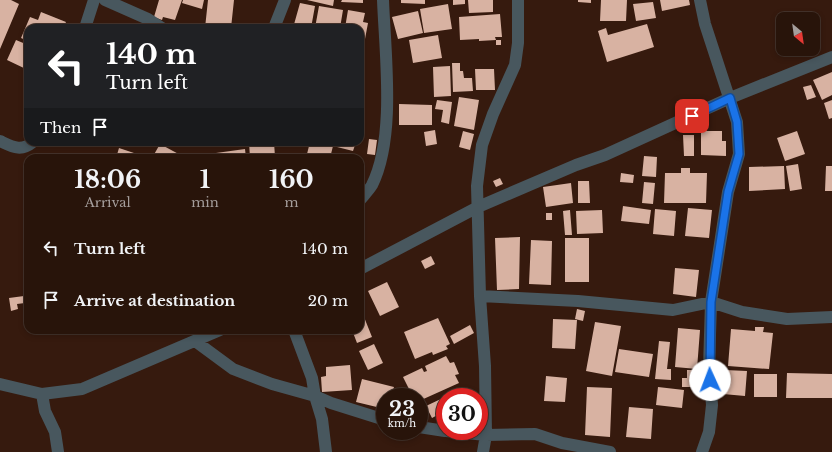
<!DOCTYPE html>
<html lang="en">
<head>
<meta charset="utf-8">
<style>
  body { margin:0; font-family:"Libre Baskerville",serif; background:#342118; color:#f1f3f6; height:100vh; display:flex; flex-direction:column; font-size:15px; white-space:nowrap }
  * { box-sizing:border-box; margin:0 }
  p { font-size:13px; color:#a59e9c }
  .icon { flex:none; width:22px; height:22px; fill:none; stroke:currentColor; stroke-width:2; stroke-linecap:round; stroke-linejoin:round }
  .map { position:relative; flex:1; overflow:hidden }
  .drawer { position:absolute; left:24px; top:154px; width:340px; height:180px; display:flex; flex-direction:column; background:#28140a; border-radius:12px; box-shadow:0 2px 6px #0003,0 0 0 1px #44332b }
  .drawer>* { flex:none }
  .banner { position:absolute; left:24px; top:24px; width:340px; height:122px; border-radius:12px; box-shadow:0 2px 6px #0003,0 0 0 1px #44332b; background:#202124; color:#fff; overflow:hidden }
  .needle { width:26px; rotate:151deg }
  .fabs { position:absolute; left:776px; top:12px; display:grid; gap:8px }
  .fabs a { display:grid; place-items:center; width:44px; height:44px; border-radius:8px; background:#28140a; box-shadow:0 2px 6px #0003,0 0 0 1px #44332b; font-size:20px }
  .speed { position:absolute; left:376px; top:388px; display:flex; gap:8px; font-size:20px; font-weight:700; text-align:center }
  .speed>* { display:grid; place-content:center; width:52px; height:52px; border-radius:50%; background:#28140a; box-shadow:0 2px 6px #0003,0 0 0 1px #44332b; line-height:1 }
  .speed small { font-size:10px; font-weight:400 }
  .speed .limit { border:6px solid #d22; background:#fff; color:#111 }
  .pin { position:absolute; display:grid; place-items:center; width:34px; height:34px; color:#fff; margin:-17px; border-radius:8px; box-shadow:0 2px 6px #0006 }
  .me { position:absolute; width:44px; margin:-22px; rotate:358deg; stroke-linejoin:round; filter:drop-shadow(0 0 3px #0008) }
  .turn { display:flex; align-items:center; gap:14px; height:84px; padding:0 16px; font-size:18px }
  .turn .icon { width:52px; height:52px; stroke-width:2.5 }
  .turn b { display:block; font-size:28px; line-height:34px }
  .then { display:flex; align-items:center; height:38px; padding:0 16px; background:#0003; gap:8px; font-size:15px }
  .eta { display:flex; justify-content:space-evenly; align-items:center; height:68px; text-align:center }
  .eta b { font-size:24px; font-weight:700; line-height:28px }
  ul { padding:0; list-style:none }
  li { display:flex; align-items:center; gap:12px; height:52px; padding:0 16px }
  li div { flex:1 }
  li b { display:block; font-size:15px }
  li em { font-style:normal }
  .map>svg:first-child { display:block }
</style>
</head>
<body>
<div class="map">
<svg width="832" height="452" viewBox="0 0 832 452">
  <rect width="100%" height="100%" fill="#361a0e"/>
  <!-- building -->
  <path fill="#d8b2a2" d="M0,0H11L19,4L0,49Z
    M159,0H182L175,20L163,17L162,20L154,17Z
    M183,0H204L202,9L182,3Z
    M208,0H234L231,28H205Z
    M307,0H334L333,6Z
    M342,0H363V3L341,2Z
    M401,0H425V4L401,3Z
    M453,0H465V4L453,5Z
    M468,0H493V12L469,13Z
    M578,0H591V3L578,2Z
    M601,0H627L626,21H600Z
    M660,0H689L690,5L662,11Z
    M653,2L656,18L636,21L633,4Z
    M300,3L315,6L311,28H293Z
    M448,4L452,29L424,33L420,9Z
    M319,6L343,10L340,28H315Z
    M348,10L365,13L363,22L368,23L365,39L360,38V28H345Z
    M418,11L423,33L398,39L392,17Z
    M41,12L66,22L63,28H28V41L21,38L30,17L38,20Z
    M500,14L502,37H495L496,40L479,41V39L460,40L459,17Z
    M647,24L654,47L607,62L598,31L606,28L608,35Z
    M438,35L442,58L413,63L409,40Z
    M16,40L28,45V70L7,60Z
    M496,40H501V45H496Z
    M452,63H460V71H463L464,78H472L473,91L453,92Z
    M450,66L451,96L434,97L433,67Z
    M475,69H494L495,90H476Z
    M832,72V95L822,100L813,80Z
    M811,85L816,97L807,100L803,87Z
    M459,97L479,100L474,130L454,126Z
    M437,100L452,102L449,124L441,122L443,110L435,109Z
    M832,100V118L829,119L824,103Z
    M399,104L432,105V125H399Z
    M435,130L437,144L426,146L424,132Z
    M463,131L474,134L470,150L459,147Z
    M701,131H722V141H726V156L701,155Z
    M797,131L805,154L785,161L777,138Z
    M683,135H694V156H684Z
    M369,139L377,140L375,155L367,154Z
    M249,142H274L275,157L250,158Z
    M310,142L324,144L325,142H356L353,151L333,146L330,158H306Z
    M160,144L186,158H152Z
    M119,148L140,155L139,158H116Z
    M245,149L246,158H217L216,153Z
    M644,156L657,157L656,177L642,176Z
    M798,164L802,189L790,191L786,166Z
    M784,166L785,189L749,191V167Z
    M826,166H832V191H825Z
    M681,168H690V173H707L706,203H664L665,173H681Z
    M621,173L634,175L633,183L620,182Z
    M500,178L503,184L496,187L493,181Z
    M578,181H589L590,203H578Z
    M644,182L655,183L653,204L642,203Z
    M571,183L573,203L546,207L543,187Z
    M623,206L651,210L649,224L621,221Z
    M688,208L712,210L709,238L685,236Z
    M655,209L676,211L674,236L653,234Z
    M570,210L572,235H565L563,211Z
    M602,210L603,233L577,234L576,211Z
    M546,213H552V220H546Z
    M520,237L519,289L497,290L495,238Z
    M565,238H589V282H565Z
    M531,240L552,241L551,285L529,284Z
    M431,256L435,264L425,269L421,261Z
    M675,268L699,270L696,297L673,294Z
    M387,282L399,307L380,316L368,291Z
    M24,296L25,303L17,304L18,309L11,311L9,298Z
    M577,309L585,311L583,321L575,319Z
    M364,317L372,337L357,343L352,330H360V319Z
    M438,318L450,344L446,346L448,349L433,355L432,352L415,359L404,332Z
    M553,319L577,320L575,349L552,348Z
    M595,322L621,326L612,376L586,371Z
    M470,325L474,333L454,344L450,336Z
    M755,327H764L763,332L773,333L769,369L728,366L731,329L755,331Z
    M678,328L700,330L697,369L675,367Z
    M659,341L670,342L667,369H671V380L655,379Z
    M374,344L383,363L368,370L359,351Z
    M619,349L653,354L649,377L615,372Z
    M446,356L450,363L454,362L459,374L455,375L459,383L419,401V397H413L403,377L422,368L424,372L427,371L425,366Z
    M350,365L352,390L322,392L321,377L326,376V367Z
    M687,370H700V387H682V378H687Z
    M725,370L747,371L745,396L723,394Z
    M787,373L832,374V398H786Z
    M754,374H777V397H754Z
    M546,376L567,378L565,402L544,401Z
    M362,379L394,387L391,397H385V409L356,402Z
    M587,387L612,388L610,437L585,435Z
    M658,387L684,390L682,408L656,405Z
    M445,397V411L432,418L426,406Z
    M629,407L653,409L651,439L626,437Z"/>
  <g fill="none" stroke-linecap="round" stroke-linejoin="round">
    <!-- minor -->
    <path stroke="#48575e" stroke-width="12" d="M105,0L148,19L162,28
      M700,0L705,24L737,122L739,154L728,192L711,302L709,368L712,405L709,432L702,452
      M85,28L94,0
      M274,28L285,0
      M0,141C13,147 21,152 33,142
      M360,200C364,195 369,190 372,185C396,137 385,54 383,0
      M360,269L478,207L576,165L605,155L730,98L832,57
      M480,296L578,301L673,310L711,302L742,312L787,319L832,317
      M294,330L312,378L315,396L322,419L326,452
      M195,341L233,369L272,384L315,396L331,403L385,420
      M0,384L42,394L82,389L220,330
      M42,394L45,411L55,432L58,452
      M419,427L445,431
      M446,431L486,435L535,434L562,443L610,452
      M483,452L486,435L485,366L480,296L477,186L482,145L493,114L515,65L518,43V0"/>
  </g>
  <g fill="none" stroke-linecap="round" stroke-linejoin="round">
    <!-- route casing -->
    <g stroke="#114b97" stroke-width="10">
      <path id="route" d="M692,116L730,98L737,122L739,154L728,192L711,302L710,380"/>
    </g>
    <!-- route -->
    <use href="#route" stroke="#1a73e8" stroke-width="7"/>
  </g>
</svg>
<div class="fabs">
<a><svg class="needle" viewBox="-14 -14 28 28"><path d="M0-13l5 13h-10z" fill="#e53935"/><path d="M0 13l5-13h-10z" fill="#a59e9c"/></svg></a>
</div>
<div class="speed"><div>23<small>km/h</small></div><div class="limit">30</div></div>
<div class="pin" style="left:692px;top:116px;background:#d93025"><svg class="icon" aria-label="arrive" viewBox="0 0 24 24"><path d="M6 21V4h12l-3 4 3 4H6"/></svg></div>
<svg class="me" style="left:710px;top:380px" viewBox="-20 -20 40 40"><circle r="19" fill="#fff"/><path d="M0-13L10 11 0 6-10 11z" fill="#1a73e8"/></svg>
<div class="banner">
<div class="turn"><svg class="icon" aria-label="left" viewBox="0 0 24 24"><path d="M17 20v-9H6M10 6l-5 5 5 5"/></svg><div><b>140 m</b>Turn left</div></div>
<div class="then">Then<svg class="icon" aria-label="arrive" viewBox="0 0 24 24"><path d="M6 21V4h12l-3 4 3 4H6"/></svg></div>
</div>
<section class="drawer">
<div class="eta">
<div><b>18:06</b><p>Arrival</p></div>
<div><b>1</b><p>min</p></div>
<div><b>160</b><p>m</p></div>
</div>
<ul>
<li><svg class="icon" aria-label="left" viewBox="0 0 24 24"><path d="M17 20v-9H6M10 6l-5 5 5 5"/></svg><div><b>Turn left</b></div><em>140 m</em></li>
<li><svg class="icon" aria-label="arrive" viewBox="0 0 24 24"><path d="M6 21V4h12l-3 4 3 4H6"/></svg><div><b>Arrive at destination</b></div><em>20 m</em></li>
</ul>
</section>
</div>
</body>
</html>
